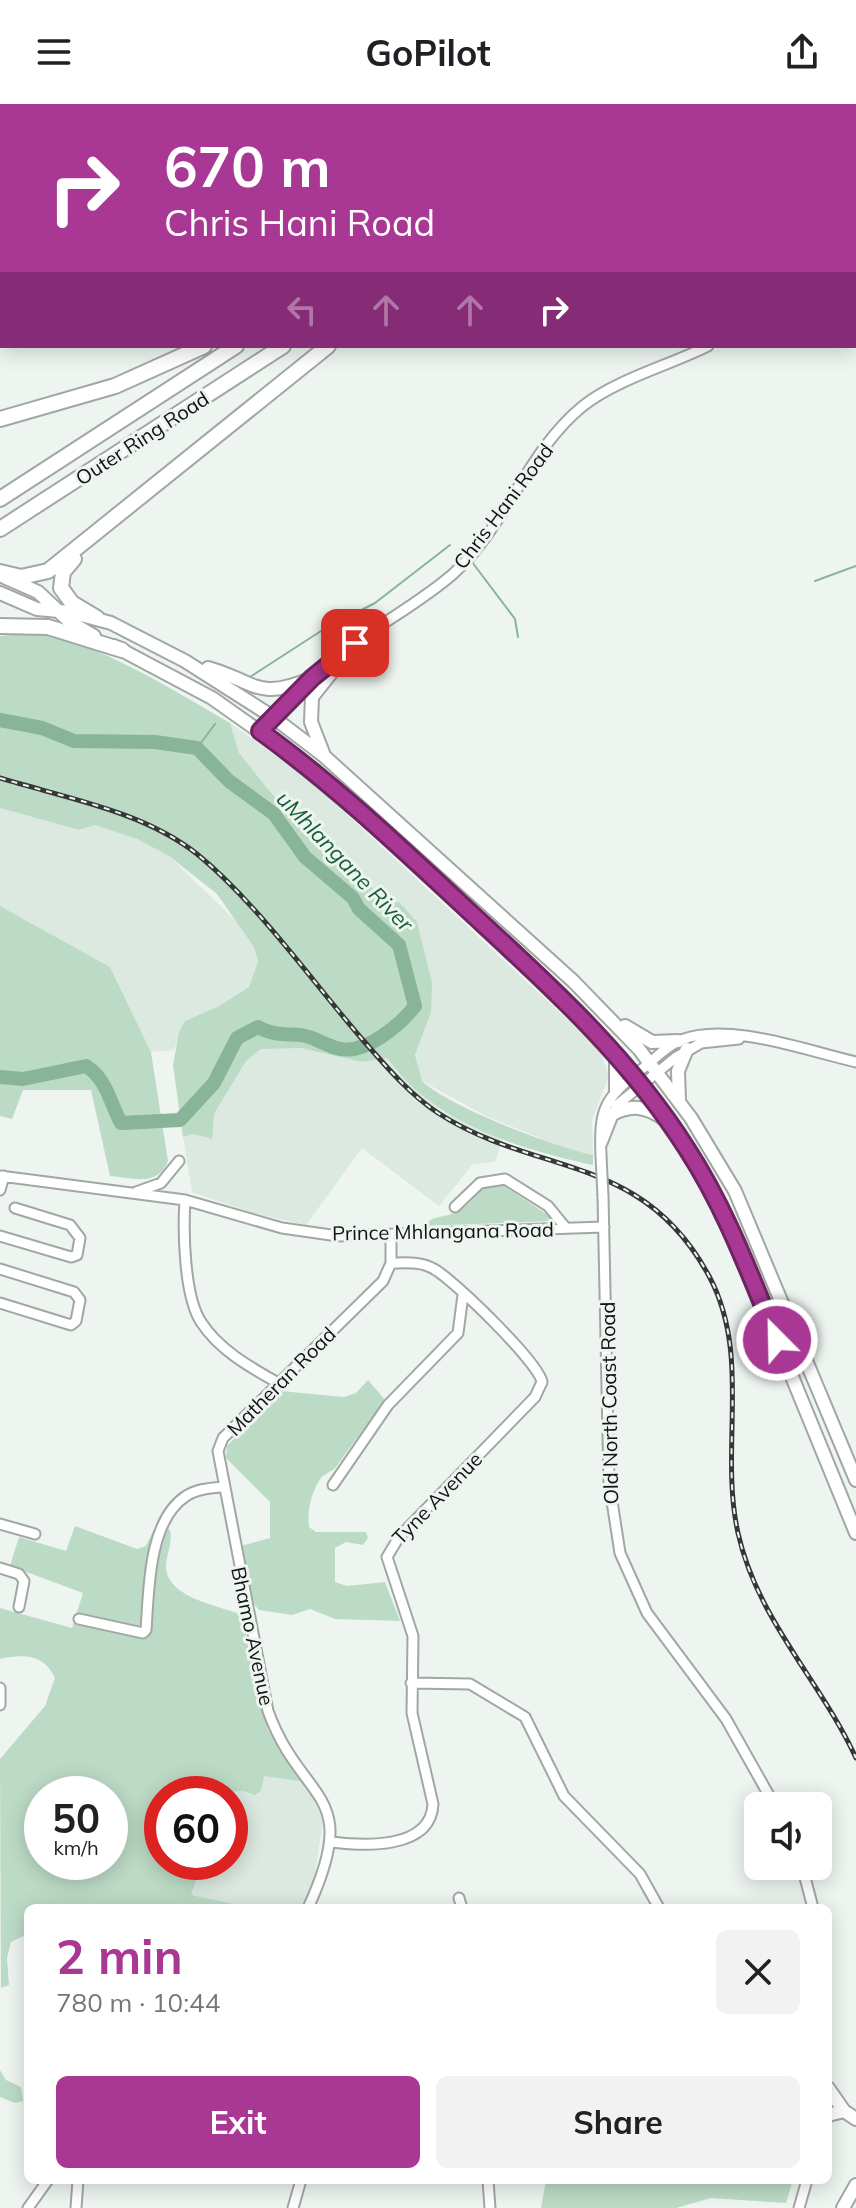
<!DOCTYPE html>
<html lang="en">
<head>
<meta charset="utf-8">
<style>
  body { margin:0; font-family:Mulish,sans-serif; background:#f2f2f2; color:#202124; height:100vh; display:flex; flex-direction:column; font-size:30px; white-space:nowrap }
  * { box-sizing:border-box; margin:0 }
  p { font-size:26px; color:#757577 }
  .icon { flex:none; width:44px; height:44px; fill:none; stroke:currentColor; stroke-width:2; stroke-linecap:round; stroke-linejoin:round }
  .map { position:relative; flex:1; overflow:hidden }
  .side { position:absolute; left:24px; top:1800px; width:808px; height:280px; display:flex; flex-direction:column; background:#fff; border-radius:12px; box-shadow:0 4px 20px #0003 }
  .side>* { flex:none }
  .hud { position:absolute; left:0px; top:0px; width:856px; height:244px; box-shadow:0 4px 20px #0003; background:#a83894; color:#fff; overflow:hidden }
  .controls { position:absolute; left:744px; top:1688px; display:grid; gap:16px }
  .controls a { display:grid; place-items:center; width:88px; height:88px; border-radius:12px; background:#fff; box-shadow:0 4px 20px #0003; font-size:40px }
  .speed { position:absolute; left:24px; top:1672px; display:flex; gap:16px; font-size:40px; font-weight:700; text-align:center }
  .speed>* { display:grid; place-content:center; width:104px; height:104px; border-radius:50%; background:#fff; box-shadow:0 4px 20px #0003; line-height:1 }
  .speed small { font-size:20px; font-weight:400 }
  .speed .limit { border:12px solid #d22; background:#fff; color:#111 }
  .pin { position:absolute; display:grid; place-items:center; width:68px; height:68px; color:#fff; margin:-34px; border-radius:16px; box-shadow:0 4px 12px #0006 }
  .me { position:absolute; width:88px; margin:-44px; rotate:337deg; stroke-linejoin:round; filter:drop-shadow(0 0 6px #0008) }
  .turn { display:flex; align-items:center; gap:28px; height:168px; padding:0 32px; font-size:36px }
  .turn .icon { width:104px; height:104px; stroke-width:2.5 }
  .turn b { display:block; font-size:56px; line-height:68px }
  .lanes { display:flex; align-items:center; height:76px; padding:0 32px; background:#0003; justify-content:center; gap:40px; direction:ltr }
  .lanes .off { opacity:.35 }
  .round { display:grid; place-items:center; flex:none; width:84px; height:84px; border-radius:12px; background:#f2f2f2 }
  .summary { display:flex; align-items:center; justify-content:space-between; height:136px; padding:0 32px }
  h1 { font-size:48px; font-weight:700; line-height:60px; color:#a83894 }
  .button { display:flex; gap:16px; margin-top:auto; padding:16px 32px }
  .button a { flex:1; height:92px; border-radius:12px; background:#a83894; color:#fff; font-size:32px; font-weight:700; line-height:92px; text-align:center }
  .button a+a { background:#f2f2f2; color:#202124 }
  header { display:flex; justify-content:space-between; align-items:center; height:104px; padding:0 32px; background:#fff; font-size:36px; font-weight:700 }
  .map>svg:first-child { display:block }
</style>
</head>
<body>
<header><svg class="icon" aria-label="menu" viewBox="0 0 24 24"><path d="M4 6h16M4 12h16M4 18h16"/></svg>GoPilot<svg class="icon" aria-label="share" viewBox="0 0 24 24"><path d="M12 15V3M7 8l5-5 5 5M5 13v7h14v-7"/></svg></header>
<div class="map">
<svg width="856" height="2104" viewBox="0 0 856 2104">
  <rect width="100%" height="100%" fill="#eef5f0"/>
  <!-- built -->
  <path fill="#dbe9e0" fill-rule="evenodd" d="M230,619L310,676L600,946L609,972L592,1016L593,1051L566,1045L486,1012L422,977L415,962L416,946L391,801L303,724L272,690L239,649Z
    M0,704L79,726L95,721L137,735L169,752L242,823L254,843L258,857L249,883L219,902L185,917L174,946L151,948L110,863L0,802Z
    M273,943L310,945L362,958L387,954L397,968L441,1006L503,1034L495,1058L473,1060L439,1102L362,1044L306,1121L253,1109L192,1088L183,1033L192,1030L209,1035L214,1010L246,957L261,945Z
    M130,1638L289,1655L310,1685L323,1718L314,1776L303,1804H145L110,1758V1690H87ZM162,1690H230V1758H162Z"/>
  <!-- green -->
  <path fill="#bcdbc6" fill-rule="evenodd" d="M35,529C97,537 176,588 230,619L239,649L272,690L303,724L391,800L399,798L417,818L432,879L431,908L415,951L422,977C449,1003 555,1043 593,1051V1061C519,1045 433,1019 387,954L362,958L301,944L261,945L246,957L214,1010L212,1035L192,1030L183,1033L173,961L179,928L185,917L219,902L249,883L258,857L254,843L217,790L169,752L137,735L95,721L79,726L0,704V532Z
    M0,802L110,863L151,948L168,1057C158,1083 133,1074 110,1072L91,986H23L12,1015L0,1012Z
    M501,1080L557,1117L422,1122C437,1109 444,1115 458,1107C478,1097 472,1083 501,1080Z
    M368,1276L386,1297C368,1319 352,1340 336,1363C332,1368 325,1369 321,1374C311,1388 307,1407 309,1423L316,1428H366L368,1434L363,1441L346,1438L335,1444V1478L347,1482L385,1478L400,1517L335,1515L310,1505L292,1511L259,1506L254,1500L241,1442L270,1434V1398L226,1354L227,1342L281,1287L344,1293L356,1289Z
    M160,1421L170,1426C173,1440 166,1450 166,1463C167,1494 220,1502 243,1511L268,1626L300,1677L264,1672L261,1687L255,1691L244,1687L162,1690V1758H202L191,1791L253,1804H28V1830L11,1838L7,1854L9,1881L1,1884L0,1655L45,1602L55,1574C44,1550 23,1550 0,1555V1504L72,1524L83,1489L10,1462L19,1433L66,1447L75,1422L137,1445L146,1442L154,1425ZM42,1690H110V1758H42Z
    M0,1966L6,1976L21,1983L23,1997L15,1999L0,1993Z
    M546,2076H793L786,2099L711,2094L676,2104H541Z"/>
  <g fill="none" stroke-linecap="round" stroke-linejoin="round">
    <!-- stream -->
    <path stroke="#88b497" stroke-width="2" d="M472,458L515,515L518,533
      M815,477L856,462
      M250,573L321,527L375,499L450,441
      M197,644L215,620"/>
    <!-- river -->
    <path stroke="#88b497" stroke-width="14" d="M0,616L42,624L74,637L155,638L197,644L229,677L274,710L305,753L353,794L359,805L399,841L415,902C401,920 366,950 341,945C327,943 314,932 300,931C285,930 271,931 258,923L237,934L214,979L180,1016L121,1019C110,999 107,975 86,962L23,975L0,973"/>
    <!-- minor casing -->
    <g stroke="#a1a7a3" stroke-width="13">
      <path id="minor" d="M854,191H856
        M260,627C290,596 319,566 354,540C386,516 422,497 453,470C506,423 527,347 583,302C615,276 670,261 708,242
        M602,1039L617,1001L675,954L701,939L739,935
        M601,1052C599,1004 604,995 642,965C655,955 666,942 681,936C728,917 807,947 856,958
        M0,1072L185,1096L282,1124L338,1132L604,1123
        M0,1086L4,1072
        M136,1088L161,1079L179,1057
        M603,1092L609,1378L620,1449L647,1509L726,1615L775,1702
        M185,1096C183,1127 184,1192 201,1218C219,1246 250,1263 278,1279
        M455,1103L480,1079L505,1075L548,1102L566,1124
        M0,1132L71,1153L77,1151L80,1134L70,1121L15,1104
        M0,1165L74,1188L80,1196L76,1217L71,1221L0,1199
        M333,1381L388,1301L458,1229L463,1191
        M0,1420L35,1430
        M0,1464L19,1470L24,1477L19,1503
        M79,1515L143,1529L146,1526C149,1486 148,1417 186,1392C197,1385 211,1384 222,1383
        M411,1579L470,1580L525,1613L564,1692L640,1770L659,1804
        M0,1584V1601
        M332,1738C363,1742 431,1746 433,1700L412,1609L413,1532L387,1453L399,1433L535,1293L542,1278C539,1259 454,1176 434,1165C421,1157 406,1159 391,1159
        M802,1762L813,1804
        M459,1794L462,1804
        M308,1804C363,1685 302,1701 268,1607L218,1347L223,1334L383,1177L391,1159V1132
        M488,2076L490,2104
        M28,2104L48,2076
        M76,2104L78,2076
        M293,2104L301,2076
        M799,2104L807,2076"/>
    </g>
    <!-- major casing -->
    <g stroke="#a1a7a3" stroke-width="16">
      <path id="major" d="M4,473L38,488L70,518L94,532
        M0,489L37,505L70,508L111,519L185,557L273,613L324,652L573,877L639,945L691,1014L735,1087L856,1376
        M114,542L212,594L314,666L578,909L642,979L704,1071L732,1126L856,1429
        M208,564C255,577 257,598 312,574
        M323,649L311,618L312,593L355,539
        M625,922L652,938L678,937
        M616,986V949
        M679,996L678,967L687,945
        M611,1011C631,1000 646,1002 664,1015
        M828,1984L844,2007L856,2015
        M828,2011L844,2007
        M843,2104L856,2081"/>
    </g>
    <!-- highway casing -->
    <g stroke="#a1a7a3" stroke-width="18">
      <path id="highway" d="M610,2L613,0
        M654,2L657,0
        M0,315L115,282L204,242
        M0,395L236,242
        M0,425L283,242
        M74,455L63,468L61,484L72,499L97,514
        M0,468L21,473L48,467L328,242
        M0,522L48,523L122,546"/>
    </g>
    <!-- minor -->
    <use href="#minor" stroke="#fff" stroke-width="9"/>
    <!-- major -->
    <use href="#major" stroke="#fff" stroke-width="12"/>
    <!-- highway -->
    <use href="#highway" stroke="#fff" stroke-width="14"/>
    <!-- rail casing -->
    <g stroke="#353836" stroke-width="5">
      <path id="rail" d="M0,674C65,694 143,707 197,750C257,799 311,876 362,935C385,961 408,989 438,1009C537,1073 642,1048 709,1172C752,1252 719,1344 738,1429C757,1515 820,1576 856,1654"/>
    </g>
    <!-- rail -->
    <use href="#rail" stroke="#eef5f0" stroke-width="2" stroke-dasharray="6" stroke-linecap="butt"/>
    <!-- minor-bridge casing -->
    <g stroke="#a1a7a3" stroke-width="13" stroke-linecap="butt">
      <path id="minor-bridge" d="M601,1052L603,1092"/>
    </g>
    <!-- minor-bridge -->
    <use href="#minor-bridge" stroke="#fff" stroke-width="9"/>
  </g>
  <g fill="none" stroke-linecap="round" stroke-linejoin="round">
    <!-- route casing -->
    <g stroke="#6d2460" stroke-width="20">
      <path id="route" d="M355,539L312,574L260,627C336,682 402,745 471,809C550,882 629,953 687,1045C726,1105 750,1171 777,1236"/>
    </g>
    <!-- route -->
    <use href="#route" stroke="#a83894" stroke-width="14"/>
  </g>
  <g text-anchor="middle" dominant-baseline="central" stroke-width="6" stroke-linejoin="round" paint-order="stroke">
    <!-- street labels -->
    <g font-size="20" fill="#111312" stroke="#eef5f0">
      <text transform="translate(142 334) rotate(-33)">Outer Ring Road</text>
      <text transform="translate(503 402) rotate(-53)">Chris Hani Road</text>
      <text transform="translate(443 1127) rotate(-1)">Prince Mhlangana Road</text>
      <text transform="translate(281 1277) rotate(-45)">Matheran Road</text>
      <text transform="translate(609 1299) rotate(-91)">Old North Coast Road</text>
      <text transform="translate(437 1394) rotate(-46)">Tyne Avenue</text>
      <text transform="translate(253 1532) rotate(78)">Bhamo Avenue</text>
    </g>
    <!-- water labels -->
    <g font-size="22" font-style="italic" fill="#175e39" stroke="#eef5f0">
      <text transform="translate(345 757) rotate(46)">uMhlangane River</text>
    </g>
  </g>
</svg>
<div class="controls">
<a><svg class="icon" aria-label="sound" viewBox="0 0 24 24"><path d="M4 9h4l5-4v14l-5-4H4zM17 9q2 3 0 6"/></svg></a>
</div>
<div class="speed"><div>50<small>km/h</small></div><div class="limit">60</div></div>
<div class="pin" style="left:355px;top:539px;background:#d93025"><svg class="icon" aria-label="arrive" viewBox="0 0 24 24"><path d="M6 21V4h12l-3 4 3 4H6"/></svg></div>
<svg class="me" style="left:777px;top:1236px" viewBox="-20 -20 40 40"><circle r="17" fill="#a83894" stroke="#fff" stroke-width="3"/><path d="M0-11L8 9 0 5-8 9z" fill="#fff"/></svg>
<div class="hud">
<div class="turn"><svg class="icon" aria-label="right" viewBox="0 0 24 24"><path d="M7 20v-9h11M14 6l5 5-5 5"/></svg><div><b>670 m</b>Chris Hani Road</div></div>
<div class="lanes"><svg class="icon off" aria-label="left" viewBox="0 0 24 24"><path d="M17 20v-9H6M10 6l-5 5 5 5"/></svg><svg class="icon off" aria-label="ahead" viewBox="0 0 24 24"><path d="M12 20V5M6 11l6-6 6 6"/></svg><svg class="icon off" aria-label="ahead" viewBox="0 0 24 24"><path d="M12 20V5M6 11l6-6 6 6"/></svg><svg class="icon" aria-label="right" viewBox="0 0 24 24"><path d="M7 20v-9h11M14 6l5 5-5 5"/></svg></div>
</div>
<section class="side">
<div class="summary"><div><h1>2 min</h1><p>780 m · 10:44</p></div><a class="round"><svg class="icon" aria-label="close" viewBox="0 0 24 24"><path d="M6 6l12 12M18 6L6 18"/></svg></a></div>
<div class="button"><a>Exit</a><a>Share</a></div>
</section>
</div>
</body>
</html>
